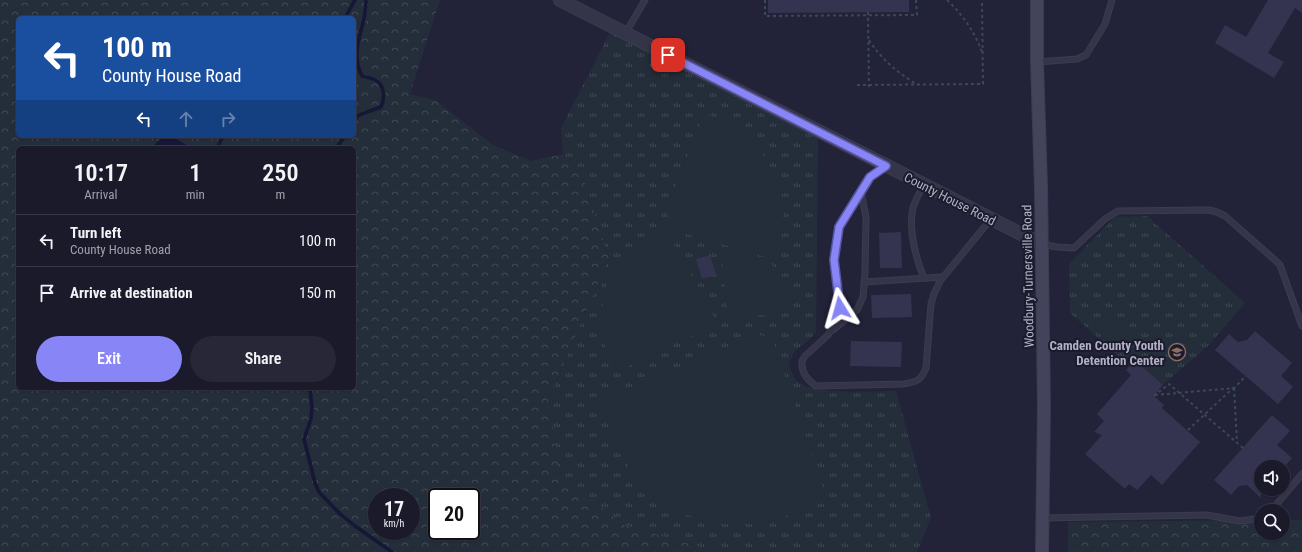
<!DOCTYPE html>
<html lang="en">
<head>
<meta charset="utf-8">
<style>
  body { margin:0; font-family:"Roboto Condensed",sans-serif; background:#272737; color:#f1f3f6; height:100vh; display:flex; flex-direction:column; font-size:15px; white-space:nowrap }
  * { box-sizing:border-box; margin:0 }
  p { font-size:13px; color:#9fa1a9 }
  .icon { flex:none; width:22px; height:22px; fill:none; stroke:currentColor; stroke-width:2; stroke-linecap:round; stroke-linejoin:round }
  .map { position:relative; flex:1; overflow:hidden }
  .side { position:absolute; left:16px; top:146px; width:340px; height:244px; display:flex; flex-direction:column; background:#1a1a2b; border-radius:6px; box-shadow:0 1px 3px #0004,0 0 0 1px #383847 }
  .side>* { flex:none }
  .hud { position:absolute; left:16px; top:16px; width:340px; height:122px; border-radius:6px; box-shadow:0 1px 3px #0004,0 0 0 1px #383847; background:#1a4fa0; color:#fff; overflow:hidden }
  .controls { position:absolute; left:1254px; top:460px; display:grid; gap:8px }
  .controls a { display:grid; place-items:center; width:36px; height:36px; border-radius:50%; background:#1a1a2b; box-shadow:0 1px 3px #0004,0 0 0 1px #383847; font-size:20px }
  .speed { position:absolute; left:368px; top:488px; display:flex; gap:8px; font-size:20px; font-weight:700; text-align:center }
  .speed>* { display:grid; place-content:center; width:52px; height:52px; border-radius:50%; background:#1a1a2b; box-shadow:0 1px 3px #0004,0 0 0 1px #383847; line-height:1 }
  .speed small { font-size:10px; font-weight:400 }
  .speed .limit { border:2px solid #111; border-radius:6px; background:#fff; color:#111 }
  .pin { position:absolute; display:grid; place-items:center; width:34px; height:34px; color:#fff; margin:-17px; border-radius:8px; box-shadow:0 2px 6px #0006 }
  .me { position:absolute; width:44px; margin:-22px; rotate:352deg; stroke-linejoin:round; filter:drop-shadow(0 0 3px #0008) }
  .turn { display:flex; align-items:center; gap:14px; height:84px; padding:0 20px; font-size:18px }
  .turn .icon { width:52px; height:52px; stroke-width:2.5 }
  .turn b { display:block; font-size:28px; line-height:34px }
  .lanes { display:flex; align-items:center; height:38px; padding:0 20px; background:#0003; justify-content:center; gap:20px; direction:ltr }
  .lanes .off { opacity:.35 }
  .eta { display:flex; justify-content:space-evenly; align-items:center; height:68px; text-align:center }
  .eta b { font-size:24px; font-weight:600; line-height:28px }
  .action { display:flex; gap:8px; margin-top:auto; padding:8px 20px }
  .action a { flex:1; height:46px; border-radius:24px; background:#8885f6; color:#fff; font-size:16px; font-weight:600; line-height:46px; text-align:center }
  .action a+a { background:#272737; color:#f1f3f6 }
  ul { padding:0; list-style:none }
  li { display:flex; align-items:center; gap:12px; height:52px; padding:0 20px; border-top:1px solid #383847 }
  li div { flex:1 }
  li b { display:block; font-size:15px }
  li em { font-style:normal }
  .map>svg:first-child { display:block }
</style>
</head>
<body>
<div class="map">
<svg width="1302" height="552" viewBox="0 0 1302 552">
  <defs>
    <pattern id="forest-crowns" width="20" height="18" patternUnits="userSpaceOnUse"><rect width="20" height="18" fill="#242e3a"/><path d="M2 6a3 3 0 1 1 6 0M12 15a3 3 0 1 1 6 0" fill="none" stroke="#414a55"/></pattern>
    <pattern id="park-tufts" width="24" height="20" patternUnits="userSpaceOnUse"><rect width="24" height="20" fill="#242e3a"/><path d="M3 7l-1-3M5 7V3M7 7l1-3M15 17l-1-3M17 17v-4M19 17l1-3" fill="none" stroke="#414a55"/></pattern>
  </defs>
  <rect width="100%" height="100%" fill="#222239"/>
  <!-- forest -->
  <path fill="url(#forest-crowns)" fill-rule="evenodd" d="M0,0H440L410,94L435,100L493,145L531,161L563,154L582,174L609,258L548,401L624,525L718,552H0ZM18,18H354V136H18ZM18,148H354V388H18ZM377,497H411V531H377ZM437,497H471V531H437Z
    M1302,519V552H1068V522L1261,520V533H1283V520H1301Z"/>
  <!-- park -->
  <path fill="url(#park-tufts)" d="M610,32L818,138L816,332L811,338L794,352L789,365C791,369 793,378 797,381C812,396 874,391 896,391L931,518L917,552H718L624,525L561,476L548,401L609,258L582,174L563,154L561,128Z
    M1147,216L1245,303L1209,345L1163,385L1135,360L1130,366L1070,313L1069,264L1115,217Z"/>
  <!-- pitch -->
  <path fill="#242e3a" d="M704,113C743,129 756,137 774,176C779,188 784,202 783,215C782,230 777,245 773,259L673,230L666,211Z
    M660,225L664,226L714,317L712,326L619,371C594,342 598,295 617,264C628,248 644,236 660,225Z
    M721,251C731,252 740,252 749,254C777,260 791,285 794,311L732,319L728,315Z
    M1108,310L1140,338L1125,355L1093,327Z
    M757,334L773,340L827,501L773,521L751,524H717L680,513L669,508L652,495L630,470L614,437L600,400Z"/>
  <!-- water -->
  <path fill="#161636" d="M166,136H175L178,140L191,148H152L157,142Z"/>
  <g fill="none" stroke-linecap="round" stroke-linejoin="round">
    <!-- stream -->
    <path stroke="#161636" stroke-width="3.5" d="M345,18L355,0
      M354,121L359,115L381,107C385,98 385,85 375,80C372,78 366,77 362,76C352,58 359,38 364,19C365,13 366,6 366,0
      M217,148L223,136
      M336,148L345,136
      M310,388L312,407L311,419L304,439L315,483L319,492L339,513L355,526L392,552"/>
  </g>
  <!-- building -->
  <path fill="#343450" d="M768,0H909V12L768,13Z
    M1268,0H1302V13L1295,8L1268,53L1284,62L1274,78L1215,43L1225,25L1246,37Z
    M901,232L902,268H880L879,233Z
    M710,255L716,275L702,279L696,259Z
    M911,294L912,317L872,318L871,295Z
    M1255,331L1292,363L1281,376L1293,387L1278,404L1215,350L1229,334L1238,342L1247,340Z
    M851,341L902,342L901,367L850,366Z
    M1135,360L1163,385L1154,396L1164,405L1162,408L1200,442L1162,485L1151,475L1137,490L1129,484L1125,489L1085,454L1102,435L1094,432L1104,421L1097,414L1131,375L1126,370Z
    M1272,415L1290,431L1277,445L1292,458L1284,467H1261V498L1247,485L1239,486L1231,495L1214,480Z"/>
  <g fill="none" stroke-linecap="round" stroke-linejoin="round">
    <!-- service casing -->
    <g stroke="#3c3c50" stroke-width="7">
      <path id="service" d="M625,34L645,0
        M1038,62L1077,59L1086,55L1105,24L1112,0
        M886,166L870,177L839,227L834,261L840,308L836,323L828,335L805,356L802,361C801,372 807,380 816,386L903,384C916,382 921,381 926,368L931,304L934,294L940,281L991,219
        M1042,244L1057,247L1074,248L1105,219L1118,211L1209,210L1217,212L1225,216L1276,261L1280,265L1302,326
        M924,278C916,259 908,229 913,208C915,200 920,192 924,185
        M864,282L943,277
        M833,330L857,310L863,297L865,272L866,217L861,192
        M1271,511L1302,474
        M1043,518L1206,515L1240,521L1261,518"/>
    </g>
    <!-- tertiary casing -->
    <g stroke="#3c3c50" stroke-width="14">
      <path id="tertiary" d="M560,0L1041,244"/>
    </g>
    <!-- secondary casing -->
    <g stroke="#3c3c50" stroke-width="14">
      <path id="secondary" d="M1037,0V62L1041,187L1044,407L1042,552"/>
    </g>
    <!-- path -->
    <path stroke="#3c4852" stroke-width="2" stroke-dasharray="3 3" stroke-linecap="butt" d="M765,0V16L917,15L916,0
      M947,0C963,15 974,31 982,52
      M868,12L869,90
      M869,40C881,59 897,72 916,84
      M857,85L983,84L982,0
      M1234,388L1237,442
      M1155,395L1234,388L1246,376
      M1154,396L1169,384L1243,448
      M1188,430L1233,388"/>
    <!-- service -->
    <use href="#service" stroke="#353549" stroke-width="5"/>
    <!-- tertiary -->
    <use href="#tertiary" stroke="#353549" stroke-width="12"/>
    <!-- secondary -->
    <use href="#secondary" stroke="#44435c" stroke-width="12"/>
  </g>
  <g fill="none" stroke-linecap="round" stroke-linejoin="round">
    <!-- route casing -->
    <g stroke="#5856a0" stroke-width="10">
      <path id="route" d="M668,55L886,166L870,177L839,227L834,260L840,308"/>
    </g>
    <!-- route -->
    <use href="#route" stroke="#8885f6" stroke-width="7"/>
  </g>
  <!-- icons -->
  <defs>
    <g id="school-ring" transform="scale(0.9)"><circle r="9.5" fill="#1b1b2e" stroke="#8d6e63" stroke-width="1.5"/><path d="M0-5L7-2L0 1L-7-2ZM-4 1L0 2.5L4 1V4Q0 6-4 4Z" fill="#8d6e63"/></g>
  </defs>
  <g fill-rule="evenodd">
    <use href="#school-ring" x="1177" y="352"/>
  </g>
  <g text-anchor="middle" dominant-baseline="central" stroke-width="4" stroke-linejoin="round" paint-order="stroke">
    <!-- street labels -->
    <g font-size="13" fill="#b1b0c6" stroke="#1b1b2e">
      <text transform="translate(950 199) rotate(27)">County House Road</text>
      <text transform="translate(1028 276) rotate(-91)">Woodbury-Turnersville Road</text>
    </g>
    <!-- poi labels -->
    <g font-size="13" font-weight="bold" fill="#b1b0c6" stroke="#1b1b2e" text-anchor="end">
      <text x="1164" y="345">Camden County Youth<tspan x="1164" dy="15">Detention Center</tspan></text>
    </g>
  </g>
</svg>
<div class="controls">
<a><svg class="icon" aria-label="sound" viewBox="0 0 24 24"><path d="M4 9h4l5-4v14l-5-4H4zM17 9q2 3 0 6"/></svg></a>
<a><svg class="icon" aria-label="search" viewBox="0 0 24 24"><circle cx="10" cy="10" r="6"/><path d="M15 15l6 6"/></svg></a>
</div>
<div class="speed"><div>17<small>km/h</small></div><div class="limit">20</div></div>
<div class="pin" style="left:668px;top:55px;background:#d93025"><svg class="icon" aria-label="arrive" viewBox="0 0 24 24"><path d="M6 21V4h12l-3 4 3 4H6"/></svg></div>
<svg class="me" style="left:840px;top:308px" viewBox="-20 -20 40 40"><path d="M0-17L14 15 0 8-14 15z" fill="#8885f6" stroke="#fff" stroke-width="4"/></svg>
<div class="hud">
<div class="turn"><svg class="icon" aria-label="left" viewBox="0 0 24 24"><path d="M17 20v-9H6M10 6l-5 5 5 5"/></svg><div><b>100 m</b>County House Road</div></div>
<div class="lanes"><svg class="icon" aria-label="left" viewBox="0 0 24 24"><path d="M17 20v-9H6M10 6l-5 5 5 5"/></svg><svg class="icon off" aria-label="ahead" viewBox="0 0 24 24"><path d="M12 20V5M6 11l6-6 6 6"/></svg><svg class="icon off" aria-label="right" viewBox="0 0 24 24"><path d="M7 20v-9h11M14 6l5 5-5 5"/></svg></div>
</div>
<section class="side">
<div class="eta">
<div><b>10:17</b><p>Arrival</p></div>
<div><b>1</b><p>min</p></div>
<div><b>250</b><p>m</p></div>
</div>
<ul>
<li><svg class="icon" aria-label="left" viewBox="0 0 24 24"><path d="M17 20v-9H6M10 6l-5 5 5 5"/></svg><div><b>Turn left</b><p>County House Road</p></div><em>100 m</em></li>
<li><svg class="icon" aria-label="arrive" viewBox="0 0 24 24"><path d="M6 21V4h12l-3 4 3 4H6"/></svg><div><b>Arrive at destination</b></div><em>150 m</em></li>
</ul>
<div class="action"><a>Exit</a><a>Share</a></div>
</section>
</div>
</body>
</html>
